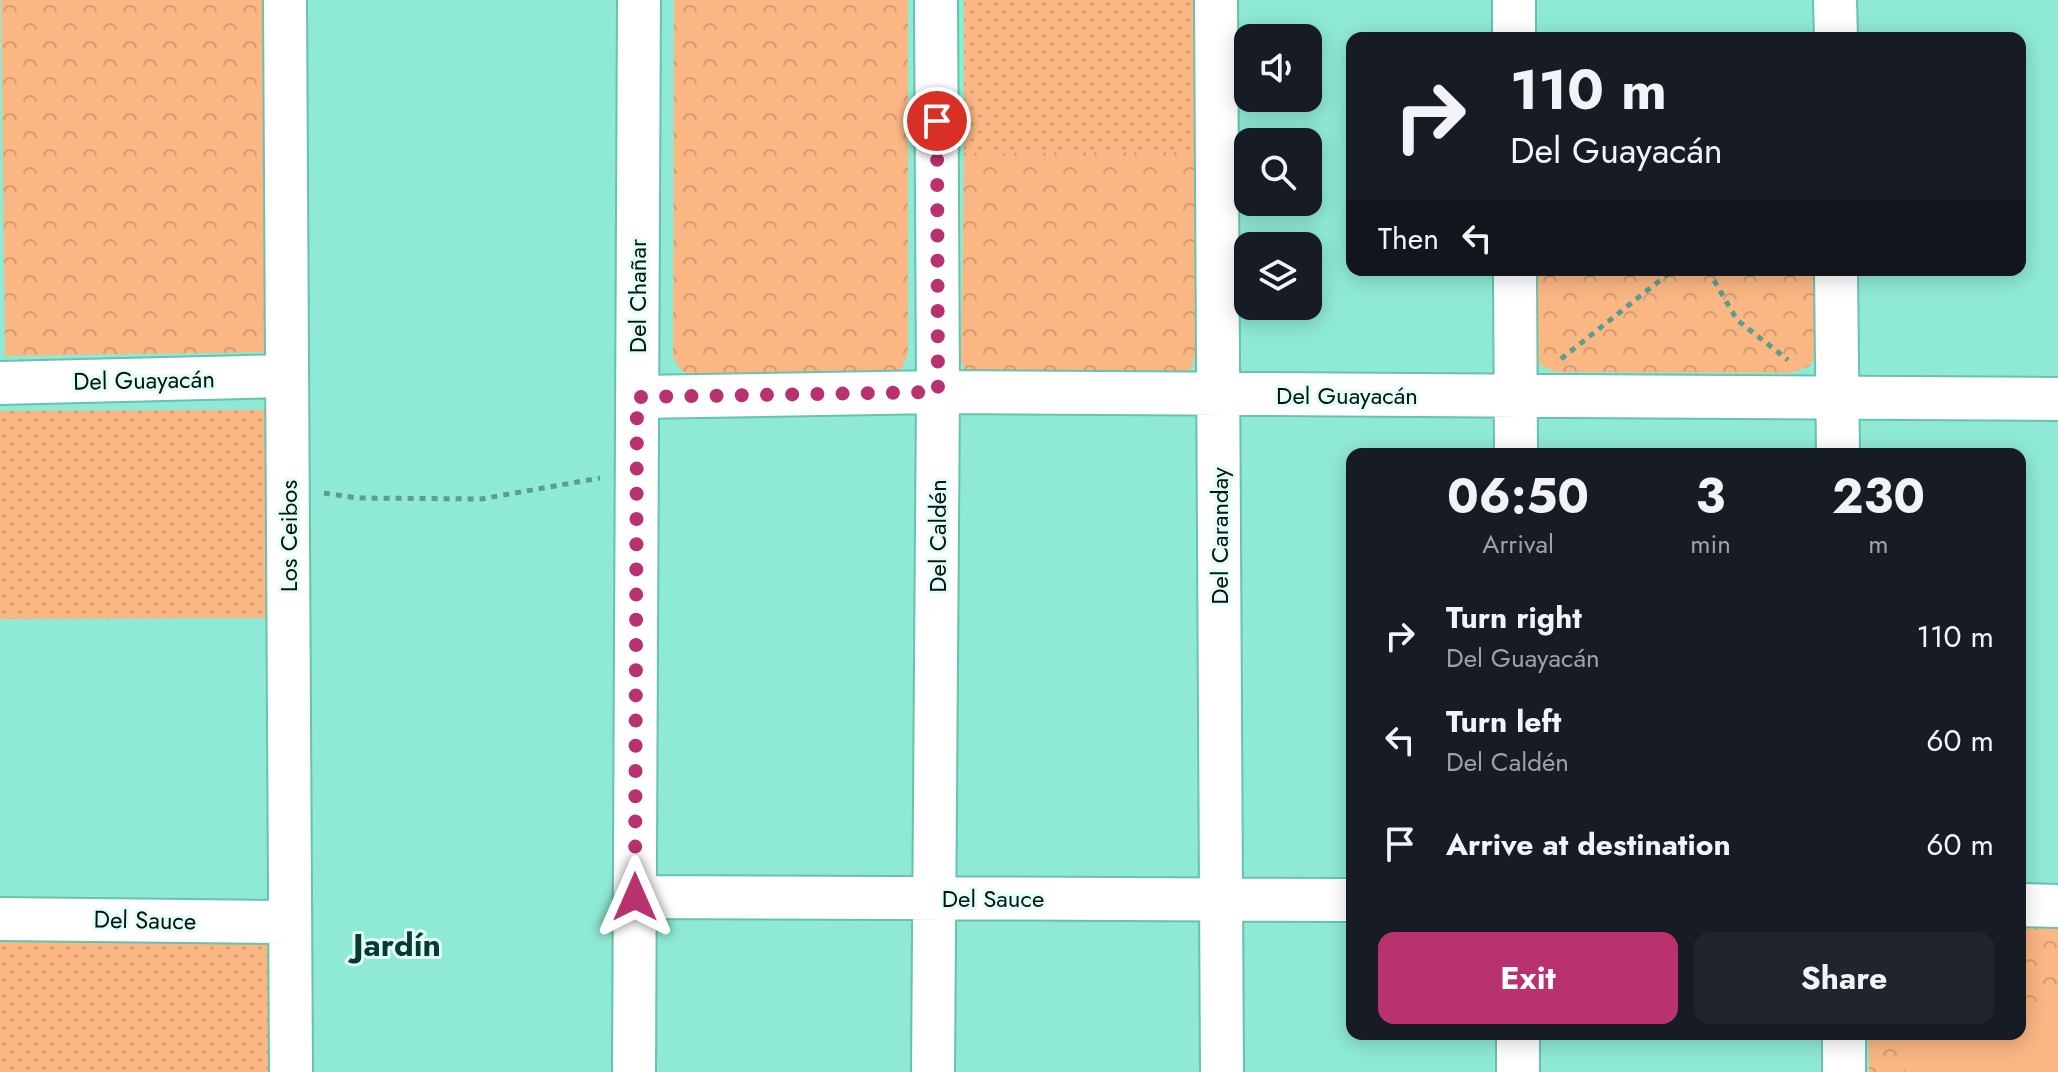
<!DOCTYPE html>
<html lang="en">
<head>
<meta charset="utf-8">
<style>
  body { margin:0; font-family:Jost,sans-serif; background:#20242c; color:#f1f3f6; height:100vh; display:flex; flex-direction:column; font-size:30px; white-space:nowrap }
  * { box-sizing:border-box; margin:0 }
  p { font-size:26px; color:#9ea1a6 }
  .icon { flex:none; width:44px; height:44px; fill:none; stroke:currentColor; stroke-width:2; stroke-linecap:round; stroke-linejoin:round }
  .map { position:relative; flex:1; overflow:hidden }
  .drawer { position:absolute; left:1346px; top:448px; width:680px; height:592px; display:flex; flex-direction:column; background:#171b24; border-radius:16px; box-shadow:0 4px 20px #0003 }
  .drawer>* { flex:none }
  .guide { position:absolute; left:1346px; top:32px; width:680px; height:244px; border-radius:16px; box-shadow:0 4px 20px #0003; background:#171b24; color:#f1f3f6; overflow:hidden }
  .fabs { position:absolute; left:1234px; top:24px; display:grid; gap:16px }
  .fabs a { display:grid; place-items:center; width:88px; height:88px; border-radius:16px; background:#171b24; box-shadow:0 4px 20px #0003; font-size:40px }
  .pin { position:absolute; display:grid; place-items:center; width:68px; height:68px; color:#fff; margin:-34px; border:4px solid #fff; border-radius:50%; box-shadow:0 2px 8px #0007 }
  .me { position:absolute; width:88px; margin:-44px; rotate:0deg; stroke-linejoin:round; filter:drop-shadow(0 0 6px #0008) }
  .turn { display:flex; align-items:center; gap:28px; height:168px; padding:0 32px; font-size:36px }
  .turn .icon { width:104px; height:104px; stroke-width:2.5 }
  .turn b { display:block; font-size:56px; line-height:68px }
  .then { display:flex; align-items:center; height:76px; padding:0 32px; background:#0003; gap:16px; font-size:30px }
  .eta { display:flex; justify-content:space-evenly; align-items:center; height:136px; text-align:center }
  .eta b { font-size:48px; font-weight:700; line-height:56px }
  .button { display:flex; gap:16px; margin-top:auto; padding:16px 32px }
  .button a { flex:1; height:92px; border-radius:16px; background:#b9316e; color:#fff; font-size:32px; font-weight:700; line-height:92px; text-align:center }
  .button a+a { background:#20242c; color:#f1f3f6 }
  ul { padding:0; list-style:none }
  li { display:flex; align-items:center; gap:24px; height:104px; padding:0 32px }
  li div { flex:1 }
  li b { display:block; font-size:30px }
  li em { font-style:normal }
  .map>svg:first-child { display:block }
</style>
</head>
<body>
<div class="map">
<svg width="2058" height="1072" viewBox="0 0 2058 1072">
  <defs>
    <pattern id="grass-dots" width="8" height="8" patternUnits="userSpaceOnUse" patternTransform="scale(2)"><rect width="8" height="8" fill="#fab683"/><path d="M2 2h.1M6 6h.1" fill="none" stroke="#d49c70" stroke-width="1.8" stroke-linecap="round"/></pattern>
    <pattern id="park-crowns" width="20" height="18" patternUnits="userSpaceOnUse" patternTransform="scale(2)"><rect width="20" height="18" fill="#fab683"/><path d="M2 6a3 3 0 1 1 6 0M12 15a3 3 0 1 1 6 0" fill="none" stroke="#d49c70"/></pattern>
  </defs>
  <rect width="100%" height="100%" fill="#8fead5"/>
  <!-- grass -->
  <path fill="url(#grass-dots)" d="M964,0H1196V152L964,153Z
    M268,410V618L0,619V411Z
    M271,939V1072H0V940Z"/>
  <!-- park -->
  <path fill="url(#park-crowns)" d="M1,0H264L268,352L5,356Z
    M674,0H908V353L902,368L885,376L693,377L681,370L673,357Z
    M1196,152L1195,357L1189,372L1173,380L968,375L961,361L964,153Z
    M1531,270H1820L1819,350L1810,366L1791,373L1556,372L1540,365L1531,350Z
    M2020,918H2058V1072H1869L1868,1034H2020Z"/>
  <!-- pitch -->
  <path fill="#fab683" d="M2020,1002L2058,1003V1072H1905V1034H2020Z"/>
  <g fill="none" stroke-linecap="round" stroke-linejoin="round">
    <!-- minor casing -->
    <g stroke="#67c2ae" stroke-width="46">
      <path id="minor" d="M285,0L291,1072
        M1216,0L1222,1072
        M1514,0V38
        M1835,0L1836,38
        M1515,270L1516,454
        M1836,270L1838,454
        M0,383L287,376
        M637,397L938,392L2058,399
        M635,897L1352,900
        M2020,905L2058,906
        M0,919L290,922
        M1518,1034V1072
        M634,1072L639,0
        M933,1072L938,392L936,0
        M1844,1072V1034"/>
    </g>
    <!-- path -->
    <path stroke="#5b9d8e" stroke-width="5" stroke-dasharray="6 6" stroke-linecap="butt" d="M1708,270L1737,320L1788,360
      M1561,359L1673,270
      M324,493L357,498L481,499L600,478"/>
    <!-- minor -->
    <use href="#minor" stroke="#fff" stroke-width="42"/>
  </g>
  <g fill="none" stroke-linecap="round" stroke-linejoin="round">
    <!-- route -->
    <path stroke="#b9316e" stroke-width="14" stroke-dasharray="0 25.2" d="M635,897L637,397L938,392L937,121"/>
  </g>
  <g text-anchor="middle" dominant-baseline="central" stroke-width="6" stroke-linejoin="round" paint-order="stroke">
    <!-- street labels -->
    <g font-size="24" fill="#001611" stroke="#e4fdf7">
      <text transform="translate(637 296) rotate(-90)">Del Chañar</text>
      <text transform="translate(144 380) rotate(-1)">Del Guayacán</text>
      <text x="1347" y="395">Del Guayacán</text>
      <text transform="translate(288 536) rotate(-90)">Los Ceibos</text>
      <text transform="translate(937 536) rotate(-90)">Del Caldén</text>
      <text transform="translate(1219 536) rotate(-90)">Del Caranday</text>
      <text x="993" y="898">Del Sauce</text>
      <text transform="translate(145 920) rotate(1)">Del Sauce</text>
    </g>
    <!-- district labels -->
    <g font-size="32" font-weight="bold" fill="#053b32" stroke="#e4fdf7">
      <text x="397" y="945">Jardín</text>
    </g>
  </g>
</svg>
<div class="fabs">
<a><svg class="icon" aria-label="sound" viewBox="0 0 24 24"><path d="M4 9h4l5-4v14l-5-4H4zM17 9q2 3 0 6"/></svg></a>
<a><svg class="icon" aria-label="search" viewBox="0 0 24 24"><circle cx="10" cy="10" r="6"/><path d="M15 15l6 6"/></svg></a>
<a><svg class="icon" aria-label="layers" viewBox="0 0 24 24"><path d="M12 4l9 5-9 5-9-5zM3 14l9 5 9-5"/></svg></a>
</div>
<div class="pin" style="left:937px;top:121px;background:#d93025"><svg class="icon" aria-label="arrive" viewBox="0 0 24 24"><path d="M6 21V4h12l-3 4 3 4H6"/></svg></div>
<svg class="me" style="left:635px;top:897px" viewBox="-20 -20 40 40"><path d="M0-17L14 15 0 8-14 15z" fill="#b9316e" stroke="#fff" stroke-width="4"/></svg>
<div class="guide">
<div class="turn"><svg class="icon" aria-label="right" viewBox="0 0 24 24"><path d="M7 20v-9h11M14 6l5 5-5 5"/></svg><div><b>110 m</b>Del Guayacán</div></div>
<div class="then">Then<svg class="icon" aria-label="left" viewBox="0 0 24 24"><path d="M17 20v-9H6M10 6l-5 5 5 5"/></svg></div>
</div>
<section class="drawer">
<div class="eta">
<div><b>06:50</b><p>Arrival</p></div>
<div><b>3</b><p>min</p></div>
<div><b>230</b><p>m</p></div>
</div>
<ul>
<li><svg class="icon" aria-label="right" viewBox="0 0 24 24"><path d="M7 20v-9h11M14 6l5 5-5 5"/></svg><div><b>Turn right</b><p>Del Guayacán</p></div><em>110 m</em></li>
<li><svg class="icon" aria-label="left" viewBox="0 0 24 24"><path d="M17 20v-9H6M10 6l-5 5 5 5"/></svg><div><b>Turn left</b><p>Del Caldén</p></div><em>60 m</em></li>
<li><svg class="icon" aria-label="arrive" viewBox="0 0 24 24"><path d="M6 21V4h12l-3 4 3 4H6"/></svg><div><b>Arrive at destination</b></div><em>60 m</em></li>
</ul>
<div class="button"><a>Exit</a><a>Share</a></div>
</section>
</div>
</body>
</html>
